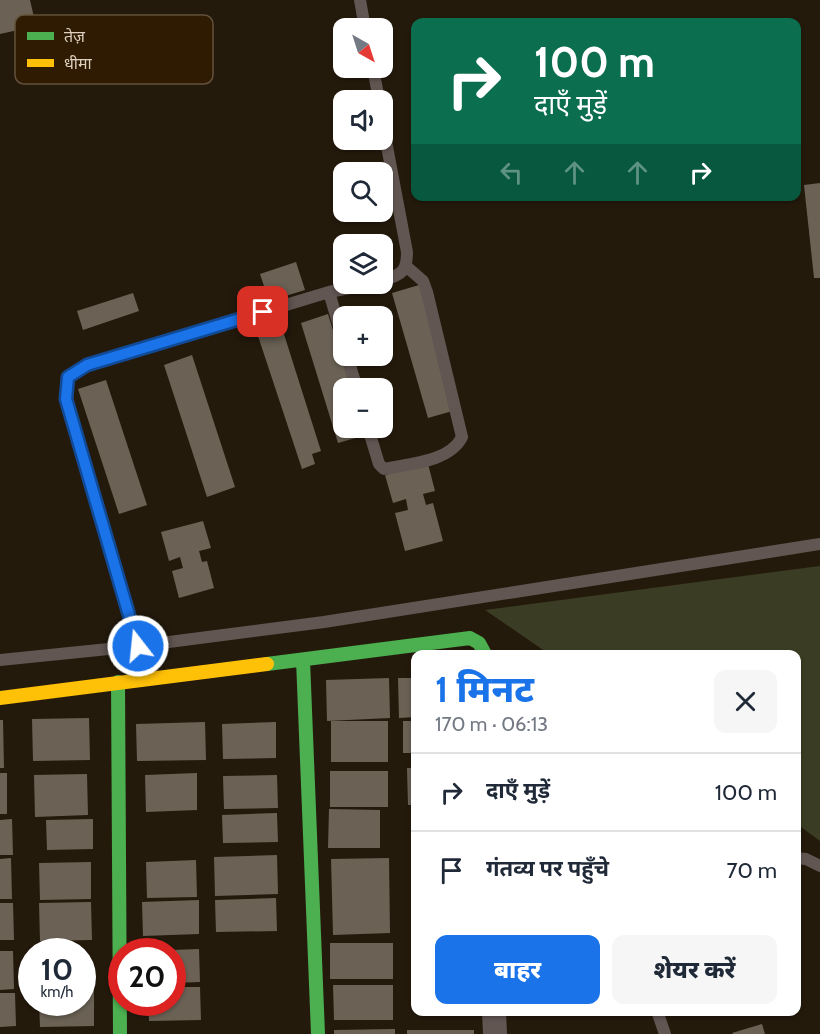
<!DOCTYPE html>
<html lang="hi">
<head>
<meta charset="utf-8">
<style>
  body { margin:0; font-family:Cabin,"Noto Sans Devanagari",sans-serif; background:#f6f6f7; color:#1f2937; height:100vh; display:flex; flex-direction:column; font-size:22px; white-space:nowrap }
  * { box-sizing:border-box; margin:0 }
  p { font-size:20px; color:#747a83 }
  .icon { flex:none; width:33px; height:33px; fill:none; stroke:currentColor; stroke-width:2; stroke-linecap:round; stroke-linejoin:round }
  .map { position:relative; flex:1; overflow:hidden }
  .side { position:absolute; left:411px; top:650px; width:390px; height:366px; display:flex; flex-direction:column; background:#fff; border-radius:12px; box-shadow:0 2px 4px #0004 }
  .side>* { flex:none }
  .top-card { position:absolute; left:411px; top:18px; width:390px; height:183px; border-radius:12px; box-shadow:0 2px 4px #0004; background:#0b6e4f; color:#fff; overflow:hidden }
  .needle { width:39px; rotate:141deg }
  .fabs { position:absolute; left:333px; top:18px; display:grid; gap:12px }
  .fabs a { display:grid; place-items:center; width:60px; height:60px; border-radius:12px; background:#fff; box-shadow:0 2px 4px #0004; font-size:30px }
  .speed { position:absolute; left:18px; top:938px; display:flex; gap:12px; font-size:30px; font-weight:700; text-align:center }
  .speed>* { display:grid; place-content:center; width:78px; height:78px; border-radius:50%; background:#fff; box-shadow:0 2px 4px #0004; line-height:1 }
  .speed small { font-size:15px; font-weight:400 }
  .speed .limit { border:9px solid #d22; background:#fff; color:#111 }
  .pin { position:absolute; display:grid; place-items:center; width:51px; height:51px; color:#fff; margin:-26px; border-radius:12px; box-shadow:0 3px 9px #0006 }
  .me { position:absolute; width:66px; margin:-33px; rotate:344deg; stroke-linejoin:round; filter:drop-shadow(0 0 4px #0008) }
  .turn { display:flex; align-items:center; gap:21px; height:126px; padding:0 24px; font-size:27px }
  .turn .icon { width:78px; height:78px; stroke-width:2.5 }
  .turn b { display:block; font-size:42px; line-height:51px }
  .lanes { display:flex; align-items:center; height:57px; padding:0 24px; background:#0003; justify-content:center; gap:30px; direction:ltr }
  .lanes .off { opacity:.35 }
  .round { display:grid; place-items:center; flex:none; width:63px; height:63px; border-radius:12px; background:#f6f6f7 }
  .overview { display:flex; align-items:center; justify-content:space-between; height:102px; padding:0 24px }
  h1 { font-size:36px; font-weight:800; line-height:45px; color:#1a73e8 }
  .cta { display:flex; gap:12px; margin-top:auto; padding:12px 24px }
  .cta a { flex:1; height:69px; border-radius:12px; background:#1a73e8; color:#fff; font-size:24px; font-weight:800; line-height:69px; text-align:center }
  .cta a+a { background:#f6f6f7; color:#1f2937 }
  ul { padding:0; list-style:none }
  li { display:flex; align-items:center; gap:18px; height:78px; padding:0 24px; border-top:2px solid #e0e1e3 }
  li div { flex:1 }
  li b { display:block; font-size:22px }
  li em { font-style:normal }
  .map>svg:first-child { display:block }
</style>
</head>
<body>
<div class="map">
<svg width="820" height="1034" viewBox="0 0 820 1034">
  <rect width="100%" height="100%" fill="#241a0c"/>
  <!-- green -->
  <path fill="#3a3d23" d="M820,566V841L797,824L796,654H549L485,610Z"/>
  <!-- building -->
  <path fill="#6b6255" d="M0,0H30L36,26L0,34Z
    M820,183V278H814L804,185Z
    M296,262L305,290L269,301L260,274Z
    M419,285L456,410L428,418L392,293Z
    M133,293L139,311L83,330L77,311Z
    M328,314L351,388H344V428H363L366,435L338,443L301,323Z
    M282,328L321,451L312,454L315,464L302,469L258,336Z
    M192,355L235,487L207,497L164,365Z
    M106,380L147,505L119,514L78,389Z
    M428,464L435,491L423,494L426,505L433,503L443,541L405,551L395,513L408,510L406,499L393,503L385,475Z
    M203,521L211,548L199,551L202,562L207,561L214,588L179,598L172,571L183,568L180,557L169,561L161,532Z
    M389,678L390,718L327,721L326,680Z
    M398,678H416V717L399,718Z
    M89,718L90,760L33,761L32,719Z
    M0,720H3L4,768H0Z
    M331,721H388V762H331Z
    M403,721H416V753H403Z
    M205,722L206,760L137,761L136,724Z
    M276,722V758L223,759L222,724Z
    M407,768H416V805H408Z
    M330,771H388V807H330Z
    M0,773H7V814H0Z
    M197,773V810L146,812L145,775Z
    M87,774L88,815L35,817L34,775Z
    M277,775L278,808L224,809L223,776Z
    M329,809L380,810V848H328Z
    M277,813L278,842L223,843L222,815Z
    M12,819L13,855H0V820Z
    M93,819V849L47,850L46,820Z
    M277,855L278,894L215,896L214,857Z
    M11,858L12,899H0V859Z
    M389,858L390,933L333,935L331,859Z
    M196,860L197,897L147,898L146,862Z
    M91,862V899L40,900L39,863Z
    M276,898L277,931L216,932L215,900Z
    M199,900V934L143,936L142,902Z
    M91,902L92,940L40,941L39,903Z
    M0,903H13L14,940H0Z
    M330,943H393V979H330Z
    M199,949L200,982L172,983V950Z
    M0,951H13L14,989L0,990Z
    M333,985H393V1020H334Z
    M82,987H94V1026L40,1027L39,1002H82Z
    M172,987H200L201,1020L149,1021L148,1002H172Z
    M0,993H15L16,1026L0,1027Z
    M416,1011H471V1014H416Z
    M762,1024L765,1034H733L732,1033Z
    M395,1029V1034H334V1030Z
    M407,1030H474V1034H407Z"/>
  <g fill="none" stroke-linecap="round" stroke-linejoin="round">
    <!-- lane -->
    <path stroke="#625652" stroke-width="12" d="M360,0L365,28
      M373,68L379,100
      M382,120L407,252C407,273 401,274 382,281
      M329,292L344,343
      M347,356L357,388
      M368,428L379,464L384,469C408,464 450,462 462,437L427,292L423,281L407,267
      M138,646L66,399L67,377L87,365L329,292L370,284
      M0,660L138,646L324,622L820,544
      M796,858L806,859L820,866
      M657,1011L665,1034"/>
    <!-- street -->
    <path stroke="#625652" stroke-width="24" d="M494,1011L495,1034"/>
    <!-- fast -->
    <path stroke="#4caf50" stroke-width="14" d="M303,660L318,1034
      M267,664L470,638L479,643L485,654
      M118,682L120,1034"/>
    <!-- slow -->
    <path stroke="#ffc107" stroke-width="14" d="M0,698L267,664"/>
  </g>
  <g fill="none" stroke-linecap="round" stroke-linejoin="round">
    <!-- route casing -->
    <g stroke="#114b97" stroke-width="15">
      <path id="route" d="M138,646L66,399L68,377L87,365L263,312"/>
    </g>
    <!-- route -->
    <use href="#route" stroke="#1a73e8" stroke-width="10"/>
  </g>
  <!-- legend -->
  <rect x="15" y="15" width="198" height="69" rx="9" fill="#2e1b02" stroke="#63513b" stroke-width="1.5"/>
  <rect x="27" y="32" width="27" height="8" fill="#4caf50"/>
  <rect x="27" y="59" width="27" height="8" fill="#ffc107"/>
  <g font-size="16" fill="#ddd0c1">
    <text x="64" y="42">तेज़</text>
    <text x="64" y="69">धीमा</text>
  </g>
</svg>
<div class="fabs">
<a><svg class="needle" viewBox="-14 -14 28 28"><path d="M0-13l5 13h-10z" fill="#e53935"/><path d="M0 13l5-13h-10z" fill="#747a83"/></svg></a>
<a><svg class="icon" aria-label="sound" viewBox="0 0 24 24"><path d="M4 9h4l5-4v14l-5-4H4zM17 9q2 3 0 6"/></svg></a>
<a><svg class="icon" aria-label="search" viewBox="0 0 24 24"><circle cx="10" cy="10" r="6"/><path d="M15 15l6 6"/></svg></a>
<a><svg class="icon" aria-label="layers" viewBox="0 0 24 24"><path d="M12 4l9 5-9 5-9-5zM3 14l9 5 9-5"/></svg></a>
<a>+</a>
<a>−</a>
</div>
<div class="speed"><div>10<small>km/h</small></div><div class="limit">20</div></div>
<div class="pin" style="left:263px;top:312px;background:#d93025"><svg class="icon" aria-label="arrive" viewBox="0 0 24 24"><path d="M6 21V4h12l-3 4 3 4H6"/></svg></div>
<svg class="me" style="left:138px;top:646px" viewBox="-20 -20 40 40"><circle r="17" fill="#1a73e8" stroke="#fff" stroke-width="3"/><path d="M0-11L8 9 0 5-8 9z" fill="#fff"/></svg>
<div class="top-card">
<div class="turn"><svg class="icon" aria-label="right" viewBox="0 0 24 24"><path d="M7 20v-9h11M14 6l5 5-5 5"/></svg><div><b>100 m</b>दाएँ मुड़ें</div></div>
<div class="lanes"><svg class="icon off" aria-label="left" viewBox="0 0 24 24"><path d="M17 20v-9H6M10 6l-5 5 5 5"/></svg><svg class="icon off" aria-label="ahead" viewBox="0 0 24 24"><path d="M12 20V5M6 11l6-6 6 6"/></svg><svg class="icon off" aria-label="ahead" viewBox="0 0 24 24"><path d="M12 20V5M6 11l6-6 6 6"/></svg><svg class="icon" aria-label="right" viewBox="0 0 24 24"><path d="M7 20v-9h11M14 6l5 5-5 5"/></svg></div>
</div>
<section class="side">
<div class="overview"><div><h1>1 मिनट</h1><p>170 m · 06:13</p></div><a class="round"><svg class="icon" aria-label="close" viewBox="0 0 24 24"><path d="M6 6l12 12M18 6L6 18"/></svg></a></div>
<ul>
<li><svg class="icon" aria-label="right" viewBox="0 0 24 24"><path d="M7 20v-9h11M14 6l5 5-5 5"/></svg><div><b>दाएँ मुड़ें</b></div><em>100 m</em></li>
<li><svg class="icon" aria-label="arrive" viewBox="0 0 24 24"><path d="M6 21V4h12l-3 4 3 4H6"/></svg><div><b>गंतव्य पर पहुँचे</b></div><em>70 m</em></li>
</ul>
<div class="cta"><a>बाहर</a><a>शेयर करें</a></div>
</section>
</div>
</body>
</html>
